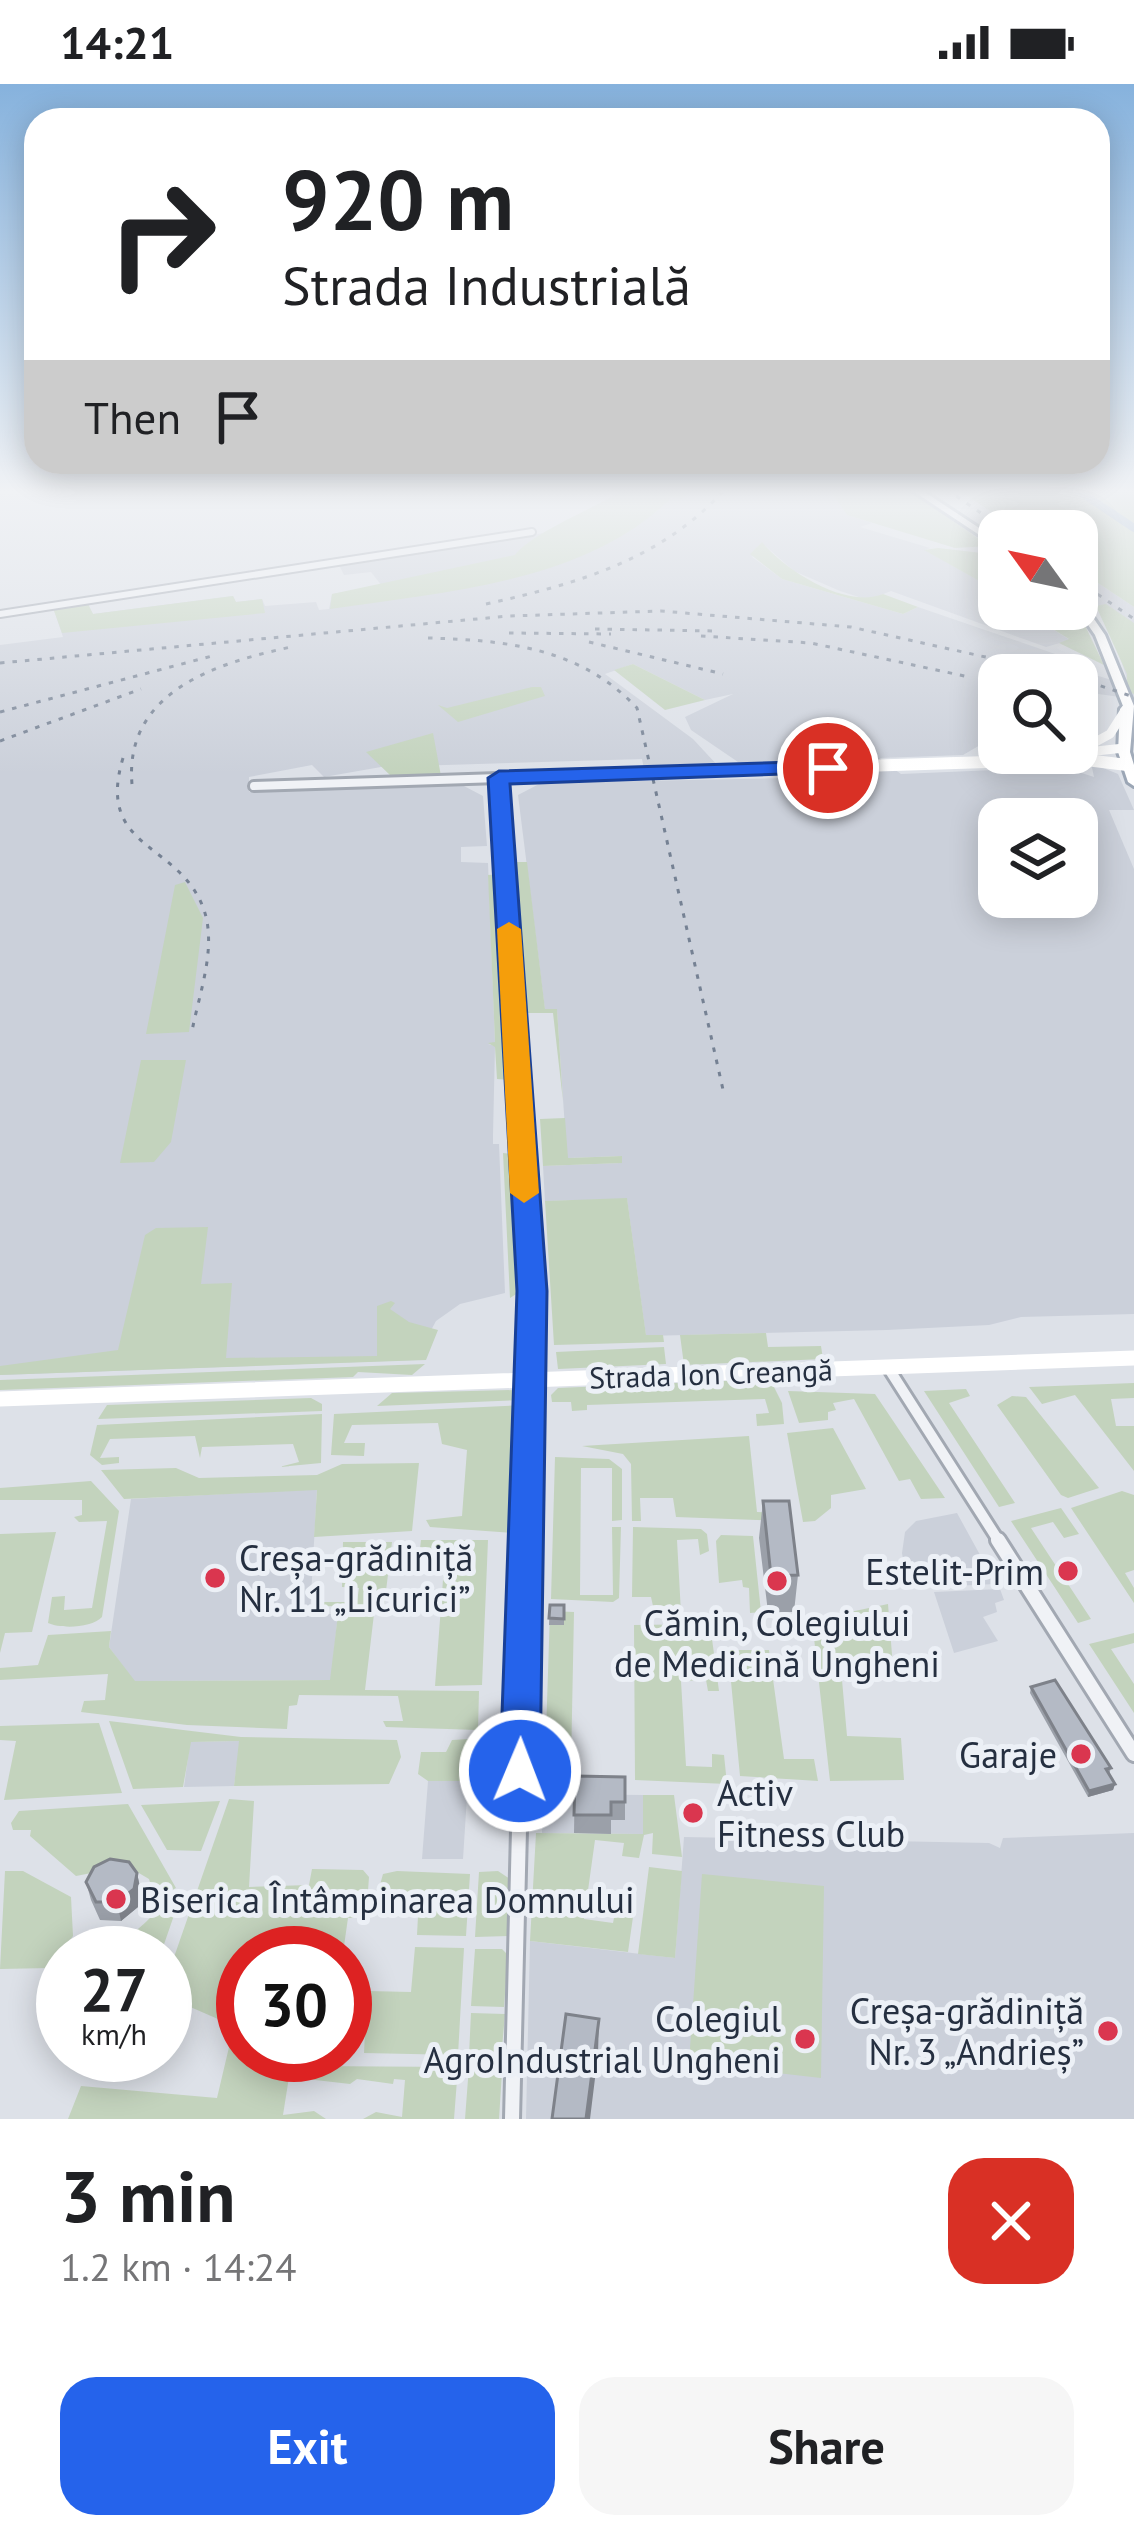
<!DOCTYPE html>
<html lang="en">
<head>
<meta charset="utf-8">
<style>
  body { margin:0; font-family:"PT Sans",sans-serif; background:#f6f6f6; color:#202124; height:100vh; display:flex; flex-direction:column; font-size:45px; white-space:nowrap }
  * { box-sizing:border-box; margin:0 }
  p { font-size:39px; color:#757577 }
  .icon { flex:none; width:66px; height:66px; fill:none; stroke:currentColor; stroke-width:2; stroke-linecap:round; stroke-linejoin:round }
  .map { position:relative; height:2035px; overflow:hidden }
  .sheet { display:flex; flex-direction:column; background:#fff; flex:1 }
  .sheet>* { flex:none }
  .guide { position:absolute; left:24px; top:24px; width:1086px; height:366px; border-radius:36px; box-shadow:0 6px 30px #0003; background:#fff; color:#202124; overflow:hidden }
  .needle { width:78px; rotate:303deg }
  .buttons { position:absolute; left:978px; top:426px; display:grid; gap:24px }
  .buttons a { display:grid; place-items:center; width:120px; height:120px; border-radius:24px; background:#fff; box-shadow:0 6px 30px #0003; font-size:60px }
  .speed { position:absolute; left:36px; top:1842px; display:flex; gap:24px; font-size:60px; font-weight:700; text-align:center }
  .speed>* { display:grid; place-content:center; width:156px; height:156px; border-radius:50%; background:#fff; box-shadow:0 6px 30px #0003; line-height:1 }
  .speed small { font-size:30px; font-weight:400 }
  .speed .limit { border:18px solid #d22; background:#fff; color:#111 }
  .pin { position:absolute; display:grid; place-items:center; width:102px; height:102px; color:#fff; margin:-51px; border:6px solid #fff; border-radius:50%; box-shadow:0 3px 12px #0007 }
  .me { position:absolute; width:132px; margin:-66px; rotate:1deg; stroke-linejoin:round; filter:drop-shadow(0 0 9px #0008) }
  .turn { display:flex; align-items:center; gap:42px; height:252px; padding:0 60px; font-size:54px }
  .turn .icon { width:156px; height:156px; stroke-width:2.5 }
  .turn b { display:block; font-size:84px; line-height:102px }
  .then { display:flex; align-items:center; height:114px; padding:0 60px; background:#0003; gap:24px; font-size:45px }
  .round { display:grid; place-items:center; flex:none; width:126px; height:126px; border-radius:36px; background:#f6f6f6 }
  .summary { display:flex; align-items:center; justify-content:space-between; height:204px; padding:0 60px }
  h1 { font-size:72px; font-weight:800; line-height:90px }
  .primary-button { display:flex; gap:24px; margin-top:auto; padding:24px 60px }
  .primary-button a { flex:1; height:138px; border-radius:36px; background:#2563eb; color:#fff; font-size:48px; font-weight:800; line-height:138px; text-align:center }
  .primary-button a+a { background:#f6f6f6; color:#202124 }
  .status { display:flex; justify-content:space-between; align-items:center; height:84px; padding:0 60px; background:#fff; direction:ltr }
  .status svg { height:33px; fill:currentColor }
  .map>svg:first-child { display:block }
</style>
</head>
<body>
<div class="status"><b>14:21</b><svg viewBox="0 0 49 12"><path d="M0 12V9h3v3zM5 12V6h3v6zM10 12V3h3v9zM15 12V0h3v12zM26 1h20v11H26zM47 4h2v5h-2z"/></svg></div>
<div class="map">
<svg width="1134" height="2035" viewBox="0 0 1134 2035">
  <rect width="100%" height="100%" fill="#dde1e8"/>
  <!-- built -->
  <path fill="#cbd0da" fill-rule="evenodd" d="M626,405H829L847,431L872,439L860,443L930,464L925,466L999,508V525H1020L1070,556L1046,563L891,507L868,516L840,507L794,487L762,459L752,473L782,495L903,530L918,523L1061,572L1054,579L1129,601L1114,555L1096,522L1077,507V485L1134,523V615L1077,607V591H999V650L963,671L880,674L883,679L738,678L691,646L685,633L733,610L705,616L633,580L605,590L693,655L719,683L644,685L642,675L381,683L324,693L312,681L249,693V708L462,701L483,712L487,762L461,763V778L488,779L495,959L488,960L495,962L493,1051V1060H499L505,1209L460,1220L436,1237L415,1276L0,1291V561L63,553L53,523L87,518L93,530L233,512L236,518L262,515L265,522L316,518L319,526L329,525L332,510L382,502L371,488L344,491L338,479L544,449Z
    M1091,679L1118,690L1134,726H1109L1134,785V1230L1021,1233L989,1241L887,1246L646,1252L627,1115L545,1117L543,1082L621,1079V1072L567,1074L557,926H545L518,711L541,699L841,693L894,685L901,690L1063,683L1094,693ZM999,735H1077V813H999Z
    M317,1405L310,1530H338L331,1596L134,1597L109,1563L131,1415Z
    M957,1429L996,1500L908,1504L902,1469L905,1448L916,1437Z
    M1000,1505L1004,1516L995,1519L997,1528L983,1533L998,1557L954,1569L934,1508Z
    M240,1657L234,1702L184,1703L190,1658Z
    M428,1697H468L463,1775H422Z
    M543,1710L643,1711L644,1750L542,1749Z
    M1134,1749V2035H526L530,1857L675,1874L684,1753L989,1759L1000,1764L1003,1754Z"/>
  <!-- green -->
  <path fill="#c3d3bd" d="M626,405H694L682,415L672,413C587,499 443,508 330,525L332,510L515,471C533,448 595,424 626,405Z
    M829,405H907L989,462L955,464L847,431Z
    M957,405H1134V523L1077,485V447H1020Z
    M762,458C786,487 846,525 883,510L918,523L903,530L782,495L750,470Z
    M938,464L999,471V508L924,466Z
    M233,512L236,518L262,515L265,529L62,549L53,524L87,518L93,530Z
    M1106,520L1134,539V610L1126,607L1127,590L1096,522Z
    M1020,525H1077L1104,581L1059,559L1069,555Z
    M633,580L705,616L665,626L614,586Z
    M532,603H541L545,612L458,638L438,621L447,624Z
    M433,649L441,692H391L366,668Z
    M511,778H527L545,925H557L563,1017L553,929H528V939L523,940Z
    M501,790L509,996L497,995L495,963L488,959L495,958L488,791Z
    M185,798L203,834L189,948L146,950L175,801Z
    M141,976H186L171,1058L154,1078L120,1079Z
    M565,1034L568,1074L622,1072V1079L543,1082L540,1035Z
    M503,1069L514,1070L521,1207L510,1214Z
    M627,1114L646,1251H663L664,1258L554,1261L545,1117Z
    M208,1143L201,1200L232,1199L226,1274L377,1272V1222L391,1217L395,1219L390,1225L409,1238L438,1246L426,1276L0,1291V1282L118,1266L145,1151L156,1144Z
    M766,1249L768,1263L821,1262L823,1275L684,1281L680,1251Z
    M664,1263L666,1280L558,1285L556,1268Z
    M425,1280L412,1291L358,1288L353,1293L0,1306V1296Z
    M770,1295L782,1319L784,1340L757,1342L756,1330L769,1329L765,1315L587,1321V1326L572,1327L571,1318H552L551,1311L558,1304Z
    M1134,1299V1314L1111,1315L1116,1342H1134V1387L1075,1311L1042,1320L1029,1303Z
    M966,1305L970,1312L949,1319L1015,1419L999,1423L924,1307Z
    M514,1306L523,1316L377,1322L392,1309Z
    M788,1307L875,1310L945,1414L921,1415L910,1395L899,1397L854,1315L833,1319L836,1326L828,1328V1336L799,1339Z
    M1012,1312L1026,1313L1099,1404L1068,1414L1061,1411L997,1321Z
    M311,1314L322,1320V1327L98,1335L107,1321Z
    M524,1321V1395L517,1404L513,1449L430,1443L426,1436L462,1432L467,1366L442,1360L438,1339L352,1341L344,1359H365L364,1372L331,1371L334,1330Z
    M322,1330L321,1379L279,1383L299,1378L293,1360L202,1363L200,1374L195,1352L110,1355L100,1374L119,1373V1379L102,1381L90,1371L97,1341Z
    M833,1344L866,1405L831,1411V1424L815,1437L803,1438L787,1349Z
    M749,1352L757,1428L783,1429L784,1437L676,1433L673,1414H640L641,1437H632L631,1380L623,1370L582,1362Z
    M555,1373L609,1375L622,1385V1436L612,1437V1384H581L580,1511H613L612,1443H621L619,1514L613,1518L551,1515Z
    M419,1379L412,1447L314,1453L317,1406L124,1415L101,1386L176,1384L199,1394L317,1391L342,1380Z
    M91,1397L119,1427L102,1533C92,1544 61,1545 48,1539L52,1513L65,1512L64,1526L92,1524L107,1437L79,1438L74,1433L82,1431V1416H0V1404Z
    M1122,1407L1134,1411V1486L1125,1489L1134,1504V1519L1071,1424Z
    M1061,1424L1079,1450L1064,1454L1053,1438L1031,1444L1091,1535L1078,1539L1011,1437Z
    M633,1443L701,1445L707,1450L709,1467L700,1471L698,1455L677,1456L681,1529L655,1531L651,1513H632Z
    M56,1448L32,1548L5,1549L0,1569V1450Z
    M721,1451L753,1452L761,1528L750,1529L749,1504L743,1503L742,1496L719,1499L716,1457Z
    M421,1456H488L482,1601L435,1602L445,1469L419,1473Z
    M343,1458H392L384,1523L319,1522V1518H357L359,1504L342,1503Z
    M888,1520L894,1596H842L847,1652L901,1654L904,1696L830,1697L812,1536Z
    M550,1527L574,1528L571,1680H545Z
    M338,1530H374L365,1606L479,1607L478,1646L386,1643L383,1637H403L398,1612L299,1611L297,1621L289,1622L287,1645L187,1641L81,1628L84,1617L105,1616L108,1590L0,1596V1584L38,1581L48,1551L111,1547L109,1563L135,1597L330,1596Z
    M710,1540L719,1607H708L706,1596L681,1597L686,1682L712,1683V1670L724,1671L727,1700L635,1696L634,1541Z
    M1134,1549V1559L1111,1565L1134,1600V1629L1089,1560Z
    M728,1566H769L784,1675H814L818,1697L740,1692Z
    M109,1637L241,1653L397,1656L401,1673L389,1700L234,1702L239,1657L191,1658L183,1703L133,1705Z
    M99,1639L122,1709L4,1716L16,1657L0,1656V1642Z
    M469,1655L468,1697H428L418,1690L421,1668H446L452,1656Z
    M643,1711H674L682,1773L652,1770L653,1749L644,1751L639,1774L622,1772L624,1759L595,1756L584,1835L613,1839L616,1824L634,1826L628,1868L530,1857L536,1749L643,1750Z
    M229,1715L254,1717L249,1803L309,1801L312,1785L363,1786L369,1793L366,1834H348L343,1869H243V1971H310L309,1982L458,1983L454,2035H363L376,2028L402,2033L405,1996L394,1995L393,2000L357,1995L350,2000L289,1993L283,2031L314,2027L326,2035H68L81,2002L217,2014L234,1942L165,1912V1899Z
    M220,1717L201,1767L167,1766L141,1721Z
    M128,1720L176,1804L155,1815L149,1795L127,1782L76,1792L30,1752L31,1746H13L11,1739L19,1727Z
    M649,1783L682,1787L675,1874L638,1870Z
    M5,1787H23L71,1813L73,1852L50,1884L0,1885Z
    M397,1787L470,1790L466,1852L417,1851L418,1832L414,1831L420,1809L378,1808L383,1790Z
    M498,1787L510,1795L508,1852L475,1853L479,1788Z
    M702,1790L824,1802L821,1994L689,1979Z
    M181,1811L161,1869H108V1861C150,1846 145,1829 181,1811Z
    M415,1863L464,1864L458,1971L364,1969L367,1907L411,1908Z
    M475,1865H502L508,1871L504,1923L471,1922Z
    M471,1929L505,1930L502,1964L495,1972L469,1971Z
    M469,1982H497L502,1988L499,2035H465Z"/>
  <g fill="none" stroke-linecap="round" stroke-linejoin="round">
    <!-- canal -->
    <path stroke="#94b0cc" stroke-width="8" d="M1076,405L1134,444"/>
    <!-- street-far3 casing -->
    <g stroke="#a2a8b2" stroke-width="10">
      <path id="street-far3" d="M0,530L532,448"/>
    </g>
    <!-- street-far2 casing -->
    <g stroke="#a2a8b2" stroke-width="14">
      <path id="street-far2" d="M254,702L499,694"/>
    </g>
    <!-- street-far1 casing -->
    <g stroke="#a2a8b2" stroke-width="16">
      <path id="street-far1" d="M889,1285L1000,1459
        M526,1459L530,1296"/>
    </g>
    <!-- street casing -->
    <g stroke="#a2a8b2" stroke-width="20">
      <path id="street" d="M998,1456L1134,1670
        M512,2035L526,1456"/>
    </g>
    <!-- primary casing -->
    <g stroke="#9ba6b5" stroke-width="6">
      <path id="primary" d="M910,405H920L999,457V464Z
        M1077,515L1081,516L1105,551L1134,622L1130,668L1134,681V702L1128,698L1118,668L1120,625L1123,622L1095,551L1077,525Z"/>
    </g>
    <!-- street-far3 -->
    <use href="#street-far3" stroke="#f0f2f6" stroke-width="6"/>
    <!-- street-far2 -->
    <use href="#street-far2" stroke="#f0f2f6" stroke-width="8"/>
    <!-- street-far1 -->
    <use href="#street-far1" stroke="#f0f2f6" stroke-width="10"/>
    <!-- street -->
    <use href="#street" stroke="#f0f2f6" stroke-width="14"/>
    <!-- secondary-far2 -->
    <path stroke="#fff" stroke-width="9" d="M1077,668L1110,650L1126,625
      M1087,668L1124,664"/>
    <!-- secondary-far1 -->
    <path stroke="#fff" stroke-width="12" d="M520,1014L499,694L1078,675L1127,681"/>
    <!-- secondary -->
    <path stroke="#fff" stroke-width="15" d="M519,1011L532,1207L530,1296
      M0,1315L1134,1274"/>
    <!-- primary -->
    <use href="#primary" fill="#fff" fill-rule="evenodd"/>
    <!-- rail -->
    <path stroke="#758193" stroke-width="3" stroke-dasharray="4.5 8" stroke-linecap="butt" d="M946,405L1007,447
      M1077,496L1134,535
      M486,520C576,500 662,476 725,405
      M595,545L715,547
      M509,549L611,550
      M701,552L811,559L969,593
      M428,554C506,556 581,564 637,624L724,1010
      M589,558L723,590
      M0,579L509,532L661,527L851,543L1066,591
      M1077,594L1134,613
      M0,628L212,572
      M0,657L141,605
      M123,674C95,767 180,757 204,826C217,864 199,910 192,947
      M132,700C124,608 216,579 291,563"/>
  </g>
  <!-- wall -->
  <path fill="#9ba0a9" d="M763,1417L798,1491L794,1528H768L759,1454Z
    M550,1521H564V1541H549Z
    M1031,1603L1111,1684L1109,1690L1115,1700L1113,1706L1088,1713L1030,1609Z
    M575,1692L625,1693V1736H611V1750L574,1749Z
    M137,1789L141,1808L138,1823L121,1837L100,1836L91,1816L86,1798Z"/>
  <!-- shaded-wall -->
  <path fill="#7e828a" d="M1115,1700L1113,1706L1088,1713L1089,1707Z
    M137,1789L141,1808L138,1823L121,1837L117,1818Z
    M599,1935L598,1970L590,2035H586Z"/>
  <!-- building -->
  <path fill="#b4bac5" stroke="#7e828a" stroke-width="3" d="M763,1417H789L798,1491L771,1492Z
    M550,1521H564V1535L549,1534Z
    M1055,1596L1111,1684L1106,1685L1115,1700L1089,1707L1031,1603Z
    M575,1692L625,1693V1718H611V1731H574Z
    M110,1775L129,1778L137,1789L134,1805L117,1818H96L86,1798L94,1783Z
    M566,1930L599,1935L586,2035H552Z"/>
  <!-- sky -->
  <linearGradient id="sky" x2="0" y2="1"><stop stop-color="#86b2dd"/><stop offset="0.59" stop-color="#f0f2f5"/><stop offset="1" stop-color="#f0f2f5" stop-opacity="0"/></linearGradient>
  <rect width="1134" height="690" fill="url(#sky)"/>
  <!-- route -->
  <path fill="#2563eb" stroke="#184099" stroke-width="3" d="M828,677L836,679V688L510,700L547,1207L540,1687L534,1699L520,1704L506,1699L500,1687L517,1207L488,694L499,687Z"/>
  <!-- slow -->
  <path fill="#f59e0b" d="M509,838L521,845L539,1109L524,1119L510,1109L497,845Z"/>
  <!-- markers -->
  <g fill="#da364f" stroke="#ecf0f6" stroke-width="4.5">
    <circle cx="1068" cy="1487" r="12"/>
    <circle cx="215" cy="1494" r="12"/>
    <circle cx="777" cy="1497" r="12"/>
    <circle cx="1081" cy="1670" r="12"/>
    <circle cx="693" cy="1729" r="12"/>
    <circle cx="116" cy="1815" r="12"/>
    <circle cx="1108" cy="1947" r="12"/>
    <circle cx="805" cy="1955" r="12"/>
  </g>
  <g text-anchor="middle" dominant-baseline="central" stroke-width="10" stroke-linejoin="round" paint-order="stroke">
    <!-- street labels -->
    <g font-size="30" fill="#252f40" stroke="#ecf0f6">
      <text transform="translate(711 1289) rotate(-2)">Strada Ion Creangă</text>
    </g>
    <!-- near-poi labels -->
    <g font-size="36" fill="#252f40" stroke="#ecf0f6" text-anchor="end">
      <text x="239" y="1473" text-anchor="start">Creșa-grădiniță<tspan x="239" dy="41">Nr. 11 „Licurici”</tspan></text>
      <text x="1044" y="1487">Estelit-Prim</text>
      <text x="777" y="1538" text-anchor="middle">Cămin, Colegiului<tspan x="777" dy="41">de Medicină Ungheni</tspan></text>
      <text x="1057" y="1670">Garaje</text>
      <text x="717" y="1708" text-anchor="start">Activ<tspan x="717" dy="41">Fitness Club</tspan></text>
      <text x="140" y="1815" text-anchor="start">Biserica Întâmpinarea Domnului</text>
      <text x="1084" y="1926">Creșa-grădiniță<tspan x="1084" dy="41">Nr. 3 „Andrieș”</tspan></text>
      <text x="781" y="1934">Colegiul<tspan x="781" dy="41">AgroIndustrial Ungheni</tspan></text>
    </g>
  </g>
</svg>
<div class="buttons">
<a><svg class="needle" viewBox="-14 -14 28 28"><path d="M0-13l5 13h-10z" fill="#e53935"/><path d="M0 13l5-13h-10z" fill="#757577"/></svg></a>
<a><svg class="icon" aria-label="search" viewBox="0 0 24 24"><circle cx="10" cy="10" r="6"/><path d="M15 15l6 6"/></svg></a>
<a><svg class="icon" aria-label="layers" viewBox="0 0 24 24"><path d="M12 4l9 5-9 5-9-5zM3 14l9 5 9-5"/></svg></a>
</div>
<div class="speed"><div>27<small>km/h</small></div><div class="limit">30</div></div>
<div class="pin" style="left:828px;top:684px;background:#d93025"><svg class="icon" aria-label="arrive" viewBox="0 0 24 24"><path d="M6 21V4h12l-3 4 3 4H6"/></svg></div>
<svg class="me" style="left:520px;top:1687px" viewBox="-20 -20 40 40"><circle r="17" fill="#2563eb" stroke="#fff" stroke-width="3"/><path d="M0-11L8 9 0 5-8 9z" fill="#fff"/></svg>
<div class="guide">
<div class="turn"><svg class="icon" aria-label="right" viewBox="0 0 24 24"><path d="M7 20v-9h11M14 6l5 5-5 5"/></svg><div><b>920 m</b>Strada Industrială</div></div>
<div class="then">Then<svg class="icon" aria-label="arrive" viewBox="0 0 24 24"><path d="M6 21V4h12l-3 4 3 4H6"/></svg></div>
</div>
</div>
<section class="sheet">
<div class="summary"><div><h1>3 min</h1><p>1.2 km · 14:24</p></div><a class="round" style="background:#d93025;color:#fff"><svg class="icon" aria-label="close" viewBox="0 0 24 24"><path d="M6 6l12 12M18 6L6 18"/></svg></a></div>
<div class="primary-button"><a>Exit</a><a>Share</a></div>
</section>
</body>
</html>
